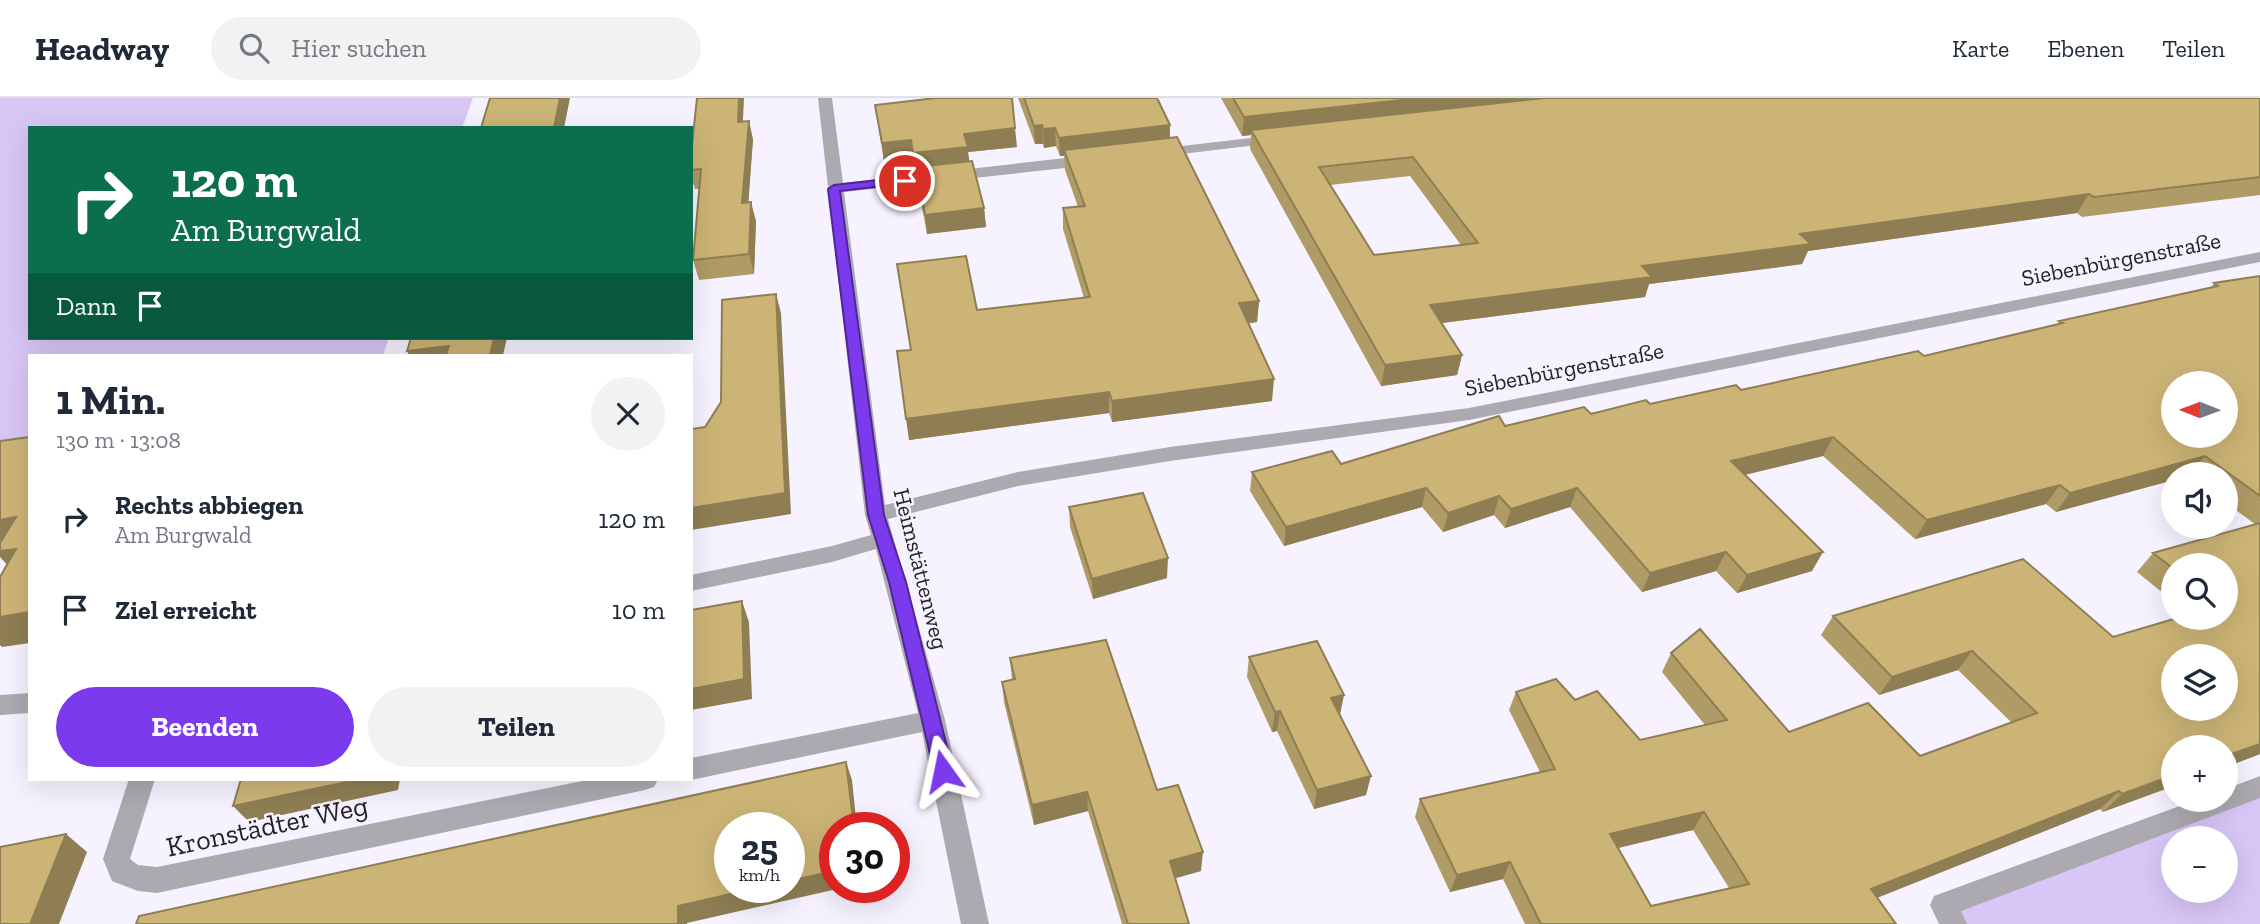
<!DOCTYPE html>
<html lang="de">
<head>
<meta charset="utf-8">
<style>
  body { margin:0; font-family:"Zilla Slab",serif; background:#f2f2f3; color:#1f2937; height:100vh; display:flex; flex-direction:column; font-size:26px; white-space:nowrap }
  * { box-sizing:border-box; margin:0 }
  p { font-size:23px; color:#747a83 }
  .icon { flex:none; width:38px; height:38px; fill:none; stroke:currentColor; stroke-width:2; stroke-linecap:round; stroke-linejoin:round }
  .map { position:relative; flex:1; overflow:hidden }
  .drawer { position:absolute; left:28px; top:256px; width:665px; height:427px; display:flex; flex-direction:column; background:#fff; border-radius:0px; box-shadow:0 7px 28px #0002 }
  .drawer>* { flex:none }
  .guide { position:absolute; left:28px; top:28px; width:665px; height:214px; border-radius:0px; box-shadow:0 7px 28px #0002; background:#0b6e4f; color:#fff; overflow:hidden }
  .needle { width:46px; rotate:271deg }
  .controls { position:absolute; left:2161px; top:273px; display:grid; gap:14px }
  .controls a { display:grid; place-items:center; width:77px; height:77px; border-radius:50%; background:#fff; box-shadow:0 7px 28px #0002; font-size:35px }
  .speed { position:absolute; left:714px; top:714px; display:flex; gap:14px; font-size:35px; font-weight:700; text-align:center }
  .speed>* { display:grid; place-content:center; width:91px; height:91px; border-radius:50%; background:#fff; box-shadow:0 7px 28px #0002; line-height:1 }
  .speed small { font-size:18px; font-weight:400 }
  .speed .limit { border:10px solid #d22; background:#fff; color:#111 }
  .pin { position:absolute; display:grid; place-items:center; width:60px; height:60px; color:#fff; margin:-30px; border:4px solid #fff; border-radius:50%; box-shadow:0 2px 7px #0007 }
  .me { position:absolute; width:77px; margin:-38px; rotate:348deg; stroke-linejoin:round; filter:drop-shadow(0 0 5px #0008) }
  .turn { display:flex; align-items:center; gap:24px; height:147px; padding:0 28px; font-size:32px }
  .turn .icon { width:91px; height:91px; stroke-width:2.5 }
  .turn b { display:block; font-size:49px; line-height:60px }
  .then { display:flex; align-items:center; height:66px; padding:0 28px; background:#0003; gap:14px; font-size:26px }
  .round { display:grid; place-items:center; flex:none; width:74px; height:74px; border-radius:37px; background:#f2f2f3 }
  .headline { display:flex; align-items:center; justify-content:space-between; height:119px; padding:0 28px }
  h1 { font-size:42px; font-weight:800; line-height:52px }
  .button { display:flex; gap:14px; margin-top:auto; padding:14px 28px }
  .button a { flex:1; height:80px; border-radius:42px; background:#7c3aed; color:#fff; font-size:28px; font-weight:800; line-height:80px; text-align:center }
  .button a+a { background:#f2f2f3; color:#1f2937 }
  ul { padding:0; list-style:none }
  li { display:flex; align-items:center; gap:21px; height:91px; padding:0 28px }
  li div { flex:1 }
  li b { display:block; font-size:26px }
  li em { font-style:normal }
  header { display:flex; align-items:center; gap:42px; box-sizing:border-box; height:98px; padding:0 35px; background:#fff; border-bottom:2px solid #e0e1e3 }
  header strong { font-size:33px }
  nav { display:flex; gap:38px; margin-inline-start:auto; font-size:24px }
  .search { width:490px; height:63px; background:#f2f2f3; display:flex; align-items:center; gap:18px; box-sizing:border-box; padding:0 24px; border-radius:38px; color:#747a83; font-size:26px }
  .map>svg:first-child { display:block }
</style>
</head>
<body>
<header>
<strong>Headway</strong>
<div class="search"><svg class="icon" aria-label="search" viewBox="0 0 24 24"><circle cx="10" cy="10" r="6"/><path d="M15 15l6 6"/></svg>Hier suchen</div>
<nav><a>Karte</a><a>Ebenen</a><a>Teilen</a></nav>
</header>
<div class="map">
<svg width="2260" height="826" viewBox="0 0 2260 826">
  <rect width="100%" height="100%" fill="#f7f2ff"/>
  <!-- green -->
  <path fill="#d8c6f6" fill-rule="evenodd" d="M0,0H473L462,30H30V240H389L383,257H30V345L0,350Z
    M2260,689V826H1953L1944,807ZM2174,740H2226V793H2174Z"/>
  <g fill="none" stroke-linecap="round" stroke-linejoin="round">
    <!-- minor -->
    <path fill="#acaab0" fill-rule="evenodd" d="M818,0H832L843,85L1093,57L1101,62L1093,67L844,94L885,407L1018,374L1170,349L1469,310L2260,154V164L1469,322L1170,363L1018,388L888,421L945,622L989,826H961L922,634L691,682L688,681H691V660L918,615L876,451L832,464L691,493V477L832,448L871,437L865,417Z
      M1277,37L1284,41L1282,44L1156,59L1149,55L1156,51Z
      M30,595V615L0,617V597Z
      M2260,678V700L1961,813L1967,826H1939L1930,807L1934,798L2196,702H2226V691Z
      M129,681H155L130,761L138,767L157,769L592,681H658L654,689L645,692L157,795L138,793L112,783L103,761Z"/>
  </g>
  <!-- wall -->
  <path fill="#af9b65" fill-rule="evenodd" d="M1018,0H1157L1170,40L1259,203L1257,224L1249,225L1272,303L1112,324L1109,315L909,342L911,252L977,212L1084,200L1063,131V110L1078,109L1065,72L1064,58H1060L1056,48L1044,50L1043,46H1035Z
    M1221,0H2260V97L2082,119L2077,115L1808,153L1802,166L1649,186L1645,199L1442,225L1462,257L1457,277L1381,288L1250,51L1251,37L1242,38ZM1410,78L1461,147L1374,157L1330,87Z
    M875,7L1017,49L968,54L969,63L984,110L986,129L927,136L913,61L884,64Z
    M743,23L753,41L748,104L756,123L754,176L699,182L693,162L699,91H695L691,78V56Z
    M2260,178V656L2226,669V649L2103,714L2100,711L1877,800L1896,826H1525L1503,781L1450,794L1415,719L1420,701L1540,674L1509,612L1516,594L1575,602L1640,642L1705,627L1662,574L1671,555L1789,634L1920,658L2012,625L1958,572L1879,597L1821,537L1833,518L2113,539L2226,520V467H2174V504L2137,474L2153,455L2255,426L2226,405V376H2174L2056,414L2046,406L1915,441L1823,358L1745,377L1812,473L1737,495L1716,473L1642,494L1570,409L1505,430L1494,417L1443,434L1422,409L1284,448L1250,393L1252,374L1341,366L1505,328L1741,292L1924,258L2057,227L2059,223L2211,190L2214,185ZM1693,732L1729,790L1651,808L1618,750Z
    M1069,409L1167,480L1093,501L1070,429Z
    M1249,559L1340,617L1366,697L1314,711L1277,633L1272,634L1247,579Z
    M1010,560L1157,692L1201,773L1175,780L1189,826H1122L1088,713L1034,727L1004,604L1002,584L1012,582Z"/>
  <!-- shaded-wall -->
  <path fill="#8f7e53" d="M560,0H570L564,30H554Z
    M739,0H744L742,42L738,24Z
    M1421,0H1584L1251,32V37L1242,38L1244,19Z
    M749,23L753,41L747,124L742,105Z
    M1042,27L1043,46H1035L1034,28Z
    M1170,27V46L1064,52V58H1060L1059,40Z
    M1015,30L1017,49L968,54L970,68L916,74L913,55L964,36Z
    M1055,30L1056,48L1044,50L1043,31Z
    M911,42L913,61L884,64L882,45Z
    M2089,96L2077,115L1808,153L1802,166L1649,186L1645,199L1426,227L1430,207L1642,168L1800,136Z
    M751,104L756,123L754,176L749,156Z
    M984,110L986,129L927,136L925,117Z
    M776,196L781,215L791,416L691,432V410Z
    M1259,203L1257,224L1238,227L1239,205Z
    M494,240H507L503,257H490Z
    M449,248L453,257H409L407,253Z
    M1462,257L1457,277L1381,288L1385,267Z
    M1274,281L1272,303L1112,324V303Z
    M1109,294V315L909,342L906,321Z
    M1833,339L1823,358L1722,382L1731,363Z
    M2205,358L2190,376H2174V382L2056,414L2070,395Z
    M2060,387L2046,406L1915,441L1927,422Z
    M1426,390L1422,409L1284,448L1286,429Z
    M1577,390L1570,409L1505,430L1511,411Z
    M1499,398L1494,417L1443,434L1448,415Z
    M16,419L5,442H0V420Z
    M16,451L20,481L0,459V453Z
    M1726,454L1716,473L1642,494L1650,475Z
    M1823,454L1812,473L1737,495L1747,477Z
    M1168,460L1167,480L1093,501L1092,481Z
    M742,503L749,524L752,601L691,612V591Z
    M30,514V545L2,549L0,547V519Z
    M1972,553L1958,572L1879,597L1892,579Z
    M1344,597L1340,617L1331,600Z
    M1280,613L1277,633L1272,634L1275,614Z
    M2260,646V656L2226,669V658Z
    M846,664L852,682L857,730H854Z
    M2174,677V688L2103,714L2122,696Z
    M1371,678L1366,697L1314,711L1317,692Z
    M361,681H400L398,692L249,724L233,708Z
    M2119,693L2100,711L1856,808L1871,791Z
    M1087,694L1088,713L1034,727L1032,707Z
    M1704,714L1693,732L1601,754L1610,736Z
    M66,736L87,754L59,826H30Z
    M1203,754L1201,773L1169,782L1170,763Z
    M1510,764L1503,781L1450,794L1457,777Z
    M835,773V789H846L687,825V826H678V808L761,789H789V783Z"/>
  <!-- building -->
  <path fill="#ccb476" stroke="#8f7e53" stroke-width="2" fill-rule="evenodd" d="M490,0H560L554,30H481Z
    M697,0H739L738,24L749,23L742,105L751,104L749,156L693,162L701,71L691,72V56Z
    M936,0H1012L1015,30L964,36L968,49L913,55L911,42L882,45L875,7Z
    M1024,0H1157L1170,27L1059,40L1055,30L1043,31L1042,27L1034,28Z
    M1233,0H1421L1244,19Z
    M1545,0H2260V79L2094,99L2089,96L1800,136L1811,146L1642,168L1652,179L1430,207L1462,257L1385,267L1251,32ZM1413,59L1478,145L1374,157L1319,69Z
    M1177,39L1259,203L1239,205L1274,281L1112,303L1109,294L906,321L897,253L911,252L897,166L966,158L977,212L1090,199L1063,110L1085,108L1064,52Z
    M972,63L984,110L925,117L916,69Z
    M2260,178V398L2205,358L2070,395L2060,387L1927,422L1833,339L1731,363L1823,454L1747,477L1726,454L1650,475L1577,390L1511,411L1499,398L1448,415L1426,390L1286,429L1252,374L1332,353L1341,366L1499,318L1505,328L1584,309L1591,316L1646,302L1650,306L1736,287L1741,292L1918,253L1924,258L2063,225L2059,223L2218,188L2214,185ZM2174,285H2226V338H2174Z
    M776,196L785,395L691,410V331L705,329L721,304L722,202Z
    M411,240H494L490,257H446L449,248L407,253Z
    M30,339V514L0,519V479L16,451L0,453V445L16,419L0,422V343Z
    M1143,395L1168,460L1092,481L1069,409Z
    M2260,425V646L2226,658V649H2174V677L2122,696L2119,693L1871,791L1896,826H1541L1510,764L1457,777L1420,701L1555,671L1516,594L1556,581L1575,602L1597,593L1640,642L1727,622L1671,555L1700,531L1789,634L1868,605L1920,658L2037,615L1972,553L1892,579L1833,518L2023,461L2113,539L2177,520H2226V467H2174V471L2153,455ZM2174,558H2226V611H2174ZM1704,714L1749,786L1651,808L1610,736Z
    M742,503L744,581L691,591V512Z
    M1106,542L1157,692L1178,687L1203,754L1170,763L1189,826H1128L1087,694L1032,707L1002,584L1015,581L1010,560Z
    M1317,543L1344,597L1331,600L1371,678L1317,692L1280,613L1275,614L1249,559Z
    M846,664L854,730H835V773L789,783V730H730V789H761L678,808V826H136L139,818Z
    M241,681H361L233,708Z
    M66,736L30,826H0V749Z"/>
  <!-- route -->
  <path fill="#7c3aed" stroke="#51269a" stroke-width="2" d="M905,79L909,80V85L840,93L884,417L906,484L953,673L950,679H936L934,673L889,484L868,417L828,91L834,87Z"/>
  <g text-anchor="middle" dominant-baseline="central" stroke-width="5" stroke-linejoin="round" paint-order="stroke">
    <!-- street labels -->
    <g font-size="23" fill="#242228" stroke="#f7f2ff">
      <text transform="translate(2121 161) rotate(-11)">Siebenbürgenstraße</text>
      <text transform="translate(1564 271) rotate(-11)">Siebenbürgenstraße</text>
      <text transform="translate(921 471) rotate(76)">Heimstättenweg</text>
    </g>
    <!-- near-street labels -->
    <g font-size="28" fill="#242228" stroke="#f7f2ff">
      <text transform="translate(267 728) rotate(-12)">Kronstädter Weg</text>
    </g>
  </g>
</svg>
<div class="controls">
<a><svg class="needle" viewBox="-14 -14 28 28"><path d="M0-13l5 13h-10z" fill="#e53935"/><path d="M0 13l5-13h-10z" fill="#747a83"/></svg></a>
<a><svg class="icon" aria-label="sound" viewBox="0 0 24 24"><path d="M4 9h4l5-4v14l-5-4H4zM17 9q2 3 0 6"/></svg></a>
<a><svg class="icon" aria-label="search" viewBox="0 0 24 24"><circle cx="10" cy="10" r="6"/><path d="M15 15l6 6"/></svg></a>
<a><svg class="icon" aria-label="layers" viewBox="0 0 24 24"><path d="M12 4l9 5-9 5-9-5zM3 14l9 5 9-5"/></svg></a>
<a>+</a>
<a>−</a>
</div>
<div class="speed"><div>25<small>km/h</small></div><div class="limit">30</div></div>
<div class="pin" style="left:905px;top:83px;background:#d93025"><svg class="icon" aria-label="arrive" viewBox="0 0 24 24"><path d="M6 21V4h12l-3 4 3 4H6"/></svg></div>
<svg class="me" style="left:943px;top:673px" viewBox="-20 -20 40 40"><path d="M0-17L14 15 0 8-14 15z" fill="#7c3aed" stroke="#fff" stroke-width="4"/></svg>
<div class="guide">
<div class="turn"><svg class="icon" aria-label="right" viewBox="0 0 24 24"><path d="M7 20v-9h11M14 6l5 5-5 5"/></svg><div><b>120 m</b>Am Burgwald</div></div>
<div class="then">Dann<svg class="icon" aria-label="arrive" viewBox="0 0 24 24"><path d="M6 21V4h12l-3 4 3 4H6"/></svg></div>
</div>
<section class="drawer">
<div class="headline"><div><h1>1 Min.</h1><p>130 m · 13:08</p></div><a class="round"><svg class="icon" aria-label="close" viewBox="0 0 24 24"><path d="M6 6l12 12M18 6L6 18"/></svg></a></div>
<ul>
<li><svg class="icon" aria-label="right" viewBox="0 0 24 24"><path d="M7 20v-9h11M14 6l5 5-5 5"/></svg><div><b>Rechts abbiegen</b><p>Am Burgwald</p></div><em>120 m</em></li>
<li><svg class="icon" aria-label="arrive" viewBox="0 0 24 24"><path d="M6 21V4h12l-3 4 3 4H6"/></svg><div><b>Ziel erreicht</b></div><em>10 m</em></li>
</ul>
<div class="button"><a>Beenden</a><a>Teilen</a></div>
</section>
</div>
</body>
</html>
